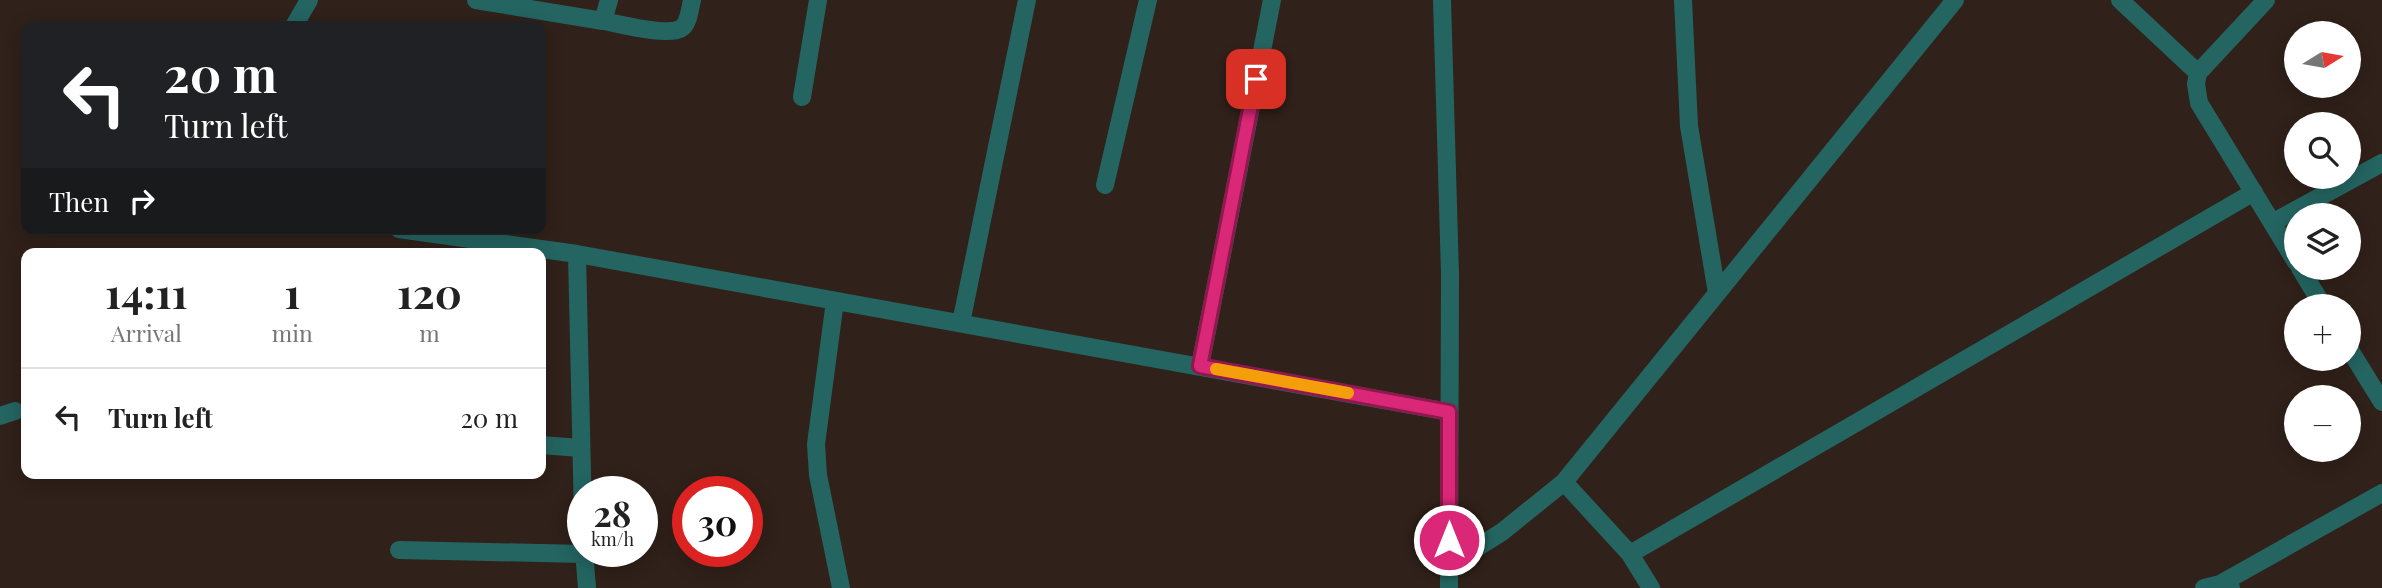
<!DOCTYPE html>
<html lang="en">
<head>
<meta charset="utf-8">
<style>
  body { margin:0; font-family:"Playfair Display",serif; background:#f6f6f6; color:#222; height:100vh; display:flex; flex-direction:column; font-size:26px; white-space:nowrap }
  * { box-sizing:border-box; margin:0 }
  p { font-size:23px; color:#767676 }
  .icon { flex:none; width:38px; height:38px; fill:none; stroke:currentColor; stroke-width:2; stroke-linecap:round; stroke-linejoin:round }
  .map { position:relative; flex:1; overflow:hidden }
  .sheet { position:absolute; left:21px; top:248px; width:525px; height:231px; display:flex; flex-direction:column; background:#fff; border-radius:14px; box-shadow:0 4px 18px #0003 }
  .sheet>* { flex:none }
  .banner { position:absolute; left:21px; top:21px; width:525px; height:214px; border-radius:14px; box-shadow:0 4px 18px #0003; background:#202124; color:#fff; overflow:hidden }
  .needle { width:46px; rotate:79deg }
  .buttons { position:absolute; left:2284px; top:21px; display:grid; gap:14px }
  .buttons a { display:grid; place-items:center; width:77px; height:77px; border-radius:50%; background:#fff; box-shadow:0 4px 18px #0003; font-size:35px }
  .speed { position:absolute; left:567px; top:476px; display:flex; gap:14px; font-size:35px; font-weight:700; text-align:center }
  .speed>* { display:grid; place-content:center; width:91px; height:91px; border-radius:50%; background:#fff; box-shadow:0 4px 18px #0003; line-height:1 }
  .speed small { font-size:18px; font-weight:400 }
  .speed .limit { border:10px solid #d22; background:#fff; color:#111 }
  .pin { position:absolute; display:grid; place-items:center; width:60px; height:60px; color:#fff; margin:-30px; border-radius:14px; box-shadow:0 4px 10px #0006 }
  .me { position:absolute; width:77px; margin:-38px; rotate:0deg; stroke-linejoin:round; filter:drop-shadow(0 0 5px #0008) }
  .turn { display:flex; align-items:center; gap:24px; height:147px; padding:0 28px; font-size:32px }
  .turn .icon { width:91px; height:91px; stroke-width:2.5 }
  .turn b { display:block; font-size:49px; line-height:60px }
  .then { display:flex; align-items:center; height:66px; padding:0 28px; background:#0003; gap:14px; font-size:26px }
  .eta { display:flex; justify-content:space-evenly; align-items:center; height:119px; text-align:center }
  .eta b { font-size:42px; font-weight:700; line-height:49px }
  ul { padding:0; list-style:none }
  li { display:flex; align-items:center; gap:21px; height:98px; padding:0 28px; border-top:2px solid #e0e0e0 }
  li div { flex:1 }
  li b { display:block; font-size:26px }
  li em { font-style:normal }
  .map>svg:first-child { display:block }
</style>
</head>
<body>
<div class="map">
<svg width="2382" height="588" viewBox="0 0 2382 588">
  <rect width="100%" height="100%" fill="#30211a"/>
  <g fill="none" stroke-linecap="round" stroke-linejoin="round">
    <!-- minor -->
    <path stroke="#246561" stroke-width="18" d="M476,0L603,21L609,0
      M1442,0L1450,274L1449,588
      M1683,0L1689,126L1717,293
      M2120,0L2198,73
      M2266,0L2198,73L2196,84L2199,103L2296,262
      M603,21C620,24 671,38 683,27C689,21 690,8 692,0
      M294,26L309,0
      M802,97L818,0
      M1105,185L1148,0
      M2272,223L2382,163
      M399,229L577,254L1449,412
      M577,254L583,517
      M2300,268L2323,306
      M835,301L816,444L818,475L841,588
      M961,323L1027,0
      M2348,347L2382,402
      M1200,366L1272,0
      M0,416L15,411
      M541,445L580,448
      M1564,482L1630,554L1651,588
      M399,550L584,554
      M584,551L587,588
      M1630,554L2254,192
      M1449,565L1502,532L1564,482L1955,0
      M2220,584L2382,493
      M2204,588L2220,584L2231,588"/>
  </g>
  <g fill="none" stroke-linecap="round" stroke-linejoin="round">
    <!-- route casing -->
    <g stroke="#8e194d" stroke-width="18">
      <path id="route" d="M1256,79L1200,366L1449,412V540"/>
    </g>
    <!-- route -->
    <use href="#route" stroke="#db2777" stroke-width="12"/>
    <!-- slow -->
    <path stroke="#f59e0b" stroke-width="12" d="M1216,369L1348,393"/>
  </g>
</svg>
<div class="buttons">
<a><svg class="needle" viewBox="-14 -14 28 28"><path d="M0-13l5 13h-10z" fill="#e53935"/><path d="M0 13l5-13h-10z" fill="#767676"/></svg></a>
<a><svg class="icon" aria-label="search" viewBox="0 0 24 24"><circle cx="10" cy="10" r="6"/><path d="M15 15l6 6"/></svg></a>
<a><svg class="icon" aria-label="layers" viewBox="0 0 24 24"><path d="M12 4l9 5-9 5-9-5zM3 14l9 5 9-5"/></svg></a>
<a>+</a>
<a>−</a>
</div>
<div class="speed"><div>28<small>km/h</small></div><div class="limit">30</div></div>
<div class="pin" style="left:1256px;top:79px;background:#d93025"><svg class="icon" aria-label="arrive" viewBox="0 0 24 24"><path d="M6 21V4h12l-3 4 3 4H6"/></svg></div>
<svg class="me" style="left:1449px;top:540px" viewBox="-20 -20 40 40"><circle r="17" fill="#db2777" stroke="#fff" stroke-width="3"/><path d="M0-11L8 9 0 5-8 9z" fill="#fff"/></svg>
<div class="banner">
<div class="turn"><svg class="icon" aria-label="left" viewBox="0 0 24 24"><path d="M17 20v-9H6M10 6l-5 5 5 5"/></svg><div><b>20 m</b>Turn left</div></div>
<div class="then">Then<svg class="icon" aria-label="right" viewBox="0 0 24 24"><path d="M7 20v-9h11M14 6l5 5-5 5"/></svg></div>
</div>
<section class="sheet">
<div class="eta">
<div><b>14:11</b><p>Arrival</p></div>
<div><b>1</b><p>min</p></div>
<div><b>120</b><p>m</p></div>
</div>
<ul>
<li><svg class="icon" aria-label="left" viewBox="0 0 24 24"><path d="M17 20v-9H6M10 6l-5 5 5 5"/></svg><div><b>Turn left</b></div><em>20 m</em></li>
</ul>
</section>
</div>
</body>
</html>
